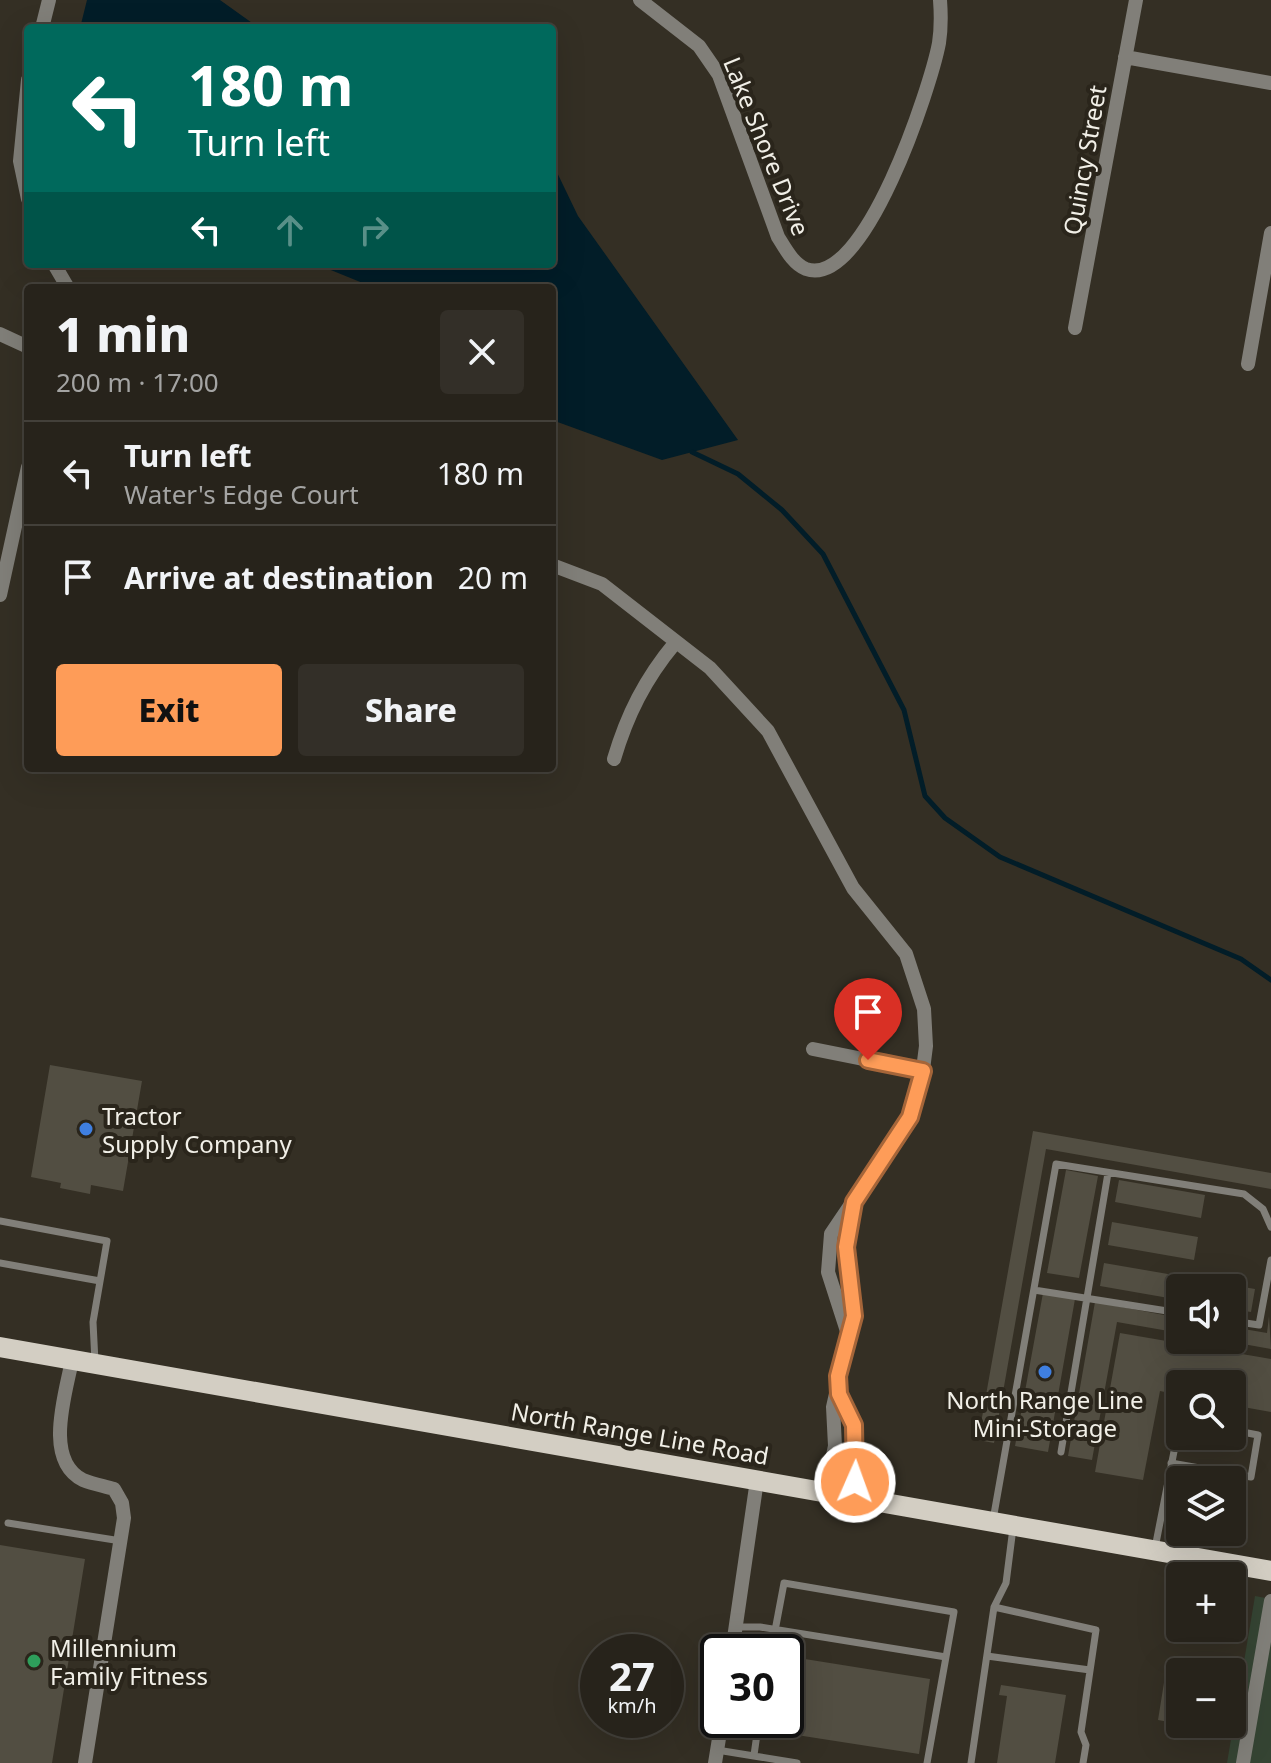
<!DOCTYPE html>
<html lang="en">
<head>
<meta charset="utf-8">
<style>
  body { margin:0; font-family:"Noto Sans",sans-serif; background:#332f28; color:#f1f3f6; height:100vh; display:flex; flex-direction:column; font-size:30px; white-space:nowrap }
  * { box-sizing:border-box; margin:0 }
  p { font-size:26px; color:#a4a4a3 }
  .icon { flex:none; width:44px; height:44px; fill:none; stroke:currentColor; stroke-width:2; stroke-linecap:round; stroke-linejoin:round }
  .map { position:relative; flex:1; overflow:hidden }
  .details { position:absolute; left:24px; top:284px; width:532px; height:488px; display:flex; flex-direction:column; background:#27231b; border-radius:8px; box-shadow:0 8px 32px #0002,0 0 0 2px #43403a }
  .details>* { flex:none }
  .top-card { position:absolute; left:24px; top:24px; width:532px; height:244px; border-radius:8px; box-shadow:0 8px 32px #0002,0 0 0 2px #43403a; background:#00695c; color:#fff; overflow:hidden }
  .tools { position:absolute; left:1166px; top:1274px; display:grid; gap:16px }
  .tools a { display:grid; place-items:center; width:80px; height:80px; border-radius:8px; background:#27231b; box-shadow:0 8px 32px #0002,0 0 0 2px #43403a; font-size:40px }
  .speed { position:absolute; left:580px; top:1634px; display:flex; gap:16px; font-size:40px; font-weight:700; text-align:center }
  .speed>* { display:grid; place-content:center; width:104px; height:104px; border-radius:50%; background:#27231b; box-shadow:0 8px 32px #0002,0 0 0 2px #43403a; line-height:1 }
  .speed small { font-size:20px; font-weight:400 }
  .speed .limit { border:4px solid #111; border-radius:12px; background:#fff; color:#111 }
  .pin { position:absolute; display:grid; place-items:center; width:68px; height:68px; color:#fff; margin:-82px -34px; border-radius:50% 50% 50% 0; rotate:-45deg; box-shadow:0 0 8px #0007 }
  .pin .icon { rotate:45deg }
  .me { position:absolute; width:88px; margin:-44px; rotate:2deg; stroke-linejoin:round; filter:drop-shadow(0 0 6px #0008) }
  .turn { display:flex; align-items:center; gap:28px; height:168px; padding:0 32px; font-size:36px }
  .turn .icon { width:104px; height:104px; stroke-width:2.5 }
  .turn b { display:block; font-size:56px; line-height:68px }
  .lanes { display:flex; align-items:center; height:76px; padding:0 32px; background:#0003; justify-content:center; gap:40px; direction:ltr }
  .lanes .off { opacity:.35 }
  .round { display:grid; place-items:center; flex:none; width:84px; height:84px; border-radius:8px; background:#332f28 }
  .head { display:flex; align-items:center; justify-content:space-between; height:136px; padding:0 32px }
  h1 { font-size:48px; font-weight:800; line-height:60px }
  .button { display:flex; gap:16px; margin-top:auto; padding:16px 32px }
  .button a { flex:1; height:92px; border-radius:8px; background:#fe9c58; color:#111; font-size:32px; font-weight:800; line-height:92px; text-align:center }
  .button a+a { background:#332f28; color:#f1f3f6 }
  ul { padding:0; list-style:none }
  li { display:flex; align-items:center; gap:24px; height:104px; padding:0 32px; border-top:2px solid #43403a }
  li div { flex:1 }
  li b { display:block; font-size:30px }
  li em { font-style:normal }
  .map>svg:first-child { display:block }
</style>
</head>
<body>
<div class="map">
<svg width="1271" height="1763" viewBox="0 0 1271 1763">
  <rect width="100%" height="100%" fill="#342f24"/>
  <!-- green -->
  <path fill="#354433" d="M1255,1596L1271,1599V1763H1227Z"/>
  <!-- water -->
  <path fill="#021d28" d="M87,0H220L259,28H80Z
    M552,162L578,216L738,440L662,460L552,420V288H375L316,264H552Z"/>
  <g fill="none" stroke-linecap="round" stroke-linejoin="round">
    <!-- stream -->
    <path stroke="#021d28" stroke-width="5" d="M692,452L738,474L782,510L823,554L904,710L925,796L945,818L1000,857L1241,959L1271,980"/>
  </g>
  <!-- building -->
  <path fill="#524e42" d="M50,1065L142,1081L123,1191L91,1185L90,1194L60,1188L61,1183L31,1177Z
    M1033,1131L1271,1173V1189L1046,1149L994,1443L978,1440Z
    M1066,1170L1098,1176L1079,1278L1047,1273Z
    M1119,1180L1205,1195L1201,1218L1115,1202Z
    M1112,1222L1198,1237L1194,1260L1108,1245Z
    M1104,1263L1255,1289L1251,1312L1232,1309V1288H1180V1300L1100,1286Z
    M1043,1293L1075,1299L1048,1452L1015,1446Z
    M1095,1302L1180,1318V1333L1117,1322L1092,1460L1068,1456Z
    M1269,1316L1271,1349L1232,1342V1327L1267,1333Z
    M1120,1333L1271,1359V1412L1232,1405V1384H1180V1395L1160,1391L1143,1480L1095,1472Z
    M0,1545L85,1559L52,1763H0Z
    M786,1656L930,1679L919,1754L771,1731L773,1720H786Z
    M1185,1660L1194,1661L1192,1667L1210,1672H1180V1724L1158,1720L1167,1664L1184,1666Z
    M1001,1685L1066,1695L1055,1763H997L1007,1696L999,1695Z"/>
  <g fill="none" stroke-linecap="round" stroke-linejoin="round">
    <!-- lane -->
    <path stroke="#817f79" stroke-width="7" d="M0,1221L107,1241L93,1322L95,1362
      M0,1263L100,1281
      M1034,1290L1180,1313
      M1232,1321L1259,1325L1271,1260
      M1061,1452L1108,1173
      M1171,1463L1251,1477L1258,1435L1232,1430
      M993,1520L1056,1164L1244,1194L1263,1209L1271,1227
      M8,1523L121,1541
      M1155,1548L1180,1421
      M994,1607L1096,1630L1081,1732L1086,1745L1083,1763
      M735,1627H760L946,1657L927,1763
      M771,1652L784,1583L954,1612L946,1657
      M987,1656L1090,1670
      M717,1750L797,1763
      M754,1755L759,1720
      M971,1763L994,1607L1006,1583L1013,1528"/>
    <!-- street -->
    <path stroke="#817f79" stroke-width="14" d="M640,0L699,46L719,75L778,237C785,248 793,264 806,269C865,290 931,85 939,43C941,30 941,13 940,0
      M42,28L49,0
      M1125,57L1271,83
      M28,80L20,161L28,199
      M54,264L68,288
      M1075,328L1136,0
      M0,334L28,347
      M1248,364L1271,233
      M552,565L602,584L710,668L768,731L853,888L906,954L924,1009L926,1046L921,1085L910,1117L831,1234L828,1272L847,1331V1345L833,1407L835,1446L825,1493
      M0,595L28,467
      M614,759C627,715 645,679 675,643
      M813,1049L923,1071
      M847,1331L854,1316L846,1247L854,1202
      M72,1360C66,1393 43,1460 83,1480C93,1484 104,1486 114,1489L122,1503L124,1518L85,1763
      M839,1394L854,1425L853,1499
      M732,1652L757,1480
      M715,1763L722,1720
      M1243,1763L1271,1601"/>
    <!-- primary -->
    <path stroke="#d3cec3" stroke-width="20" d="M0,1347L1271,1571"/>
  </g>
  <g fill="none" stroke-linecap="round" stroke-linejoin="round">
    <!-- route casing -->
    <g stroke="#a56539" stroke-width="20">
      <path id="route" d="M855,1482L854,1425L839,1394L838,1376L854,1316L846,1247L854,1202L910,1117L923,1071L868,1060"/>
    </g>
    <!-- route -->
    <use href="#route" stroke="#fe9c58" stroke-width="14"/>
  </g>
  <!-- markers -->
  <g fill="#3f7fe0" stroke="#2a251b" stroke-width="3">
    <circle cx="86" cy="1129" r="8"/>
    <circle cx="1045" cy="1372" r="8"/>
  </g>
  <circle fill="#2e9e5b" stroke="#2a251b" stroke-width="3" cx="34" cy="1661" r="8"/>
  <g text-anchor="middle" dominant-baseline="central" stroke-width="8" stroke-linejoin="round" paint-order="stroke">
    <!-- street labels -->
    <g font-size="24" fill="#f1efe7" stroke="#2a251b">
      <text transform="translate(767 146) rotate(68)">Lake Shore Drive</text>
      <text transform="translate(1084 160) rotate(-80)">Quincy Street</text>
      <text transform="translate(640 1433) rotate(10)">North Range Line Road</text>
    </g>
    <!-- poi labels -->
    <g font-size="24" fill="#f1efe7" stroke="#2a251b" text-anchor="start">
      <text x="102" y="1115">Tractor<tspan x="102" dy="28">Supply Company</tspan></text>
      <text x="1045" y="1399" text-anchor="middle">North Range Line<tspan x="1045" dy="28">Mini-Storage</tspan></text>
      <text x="50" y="1647">Millennium<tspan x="50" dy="28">Family Fitness</tspan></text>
    </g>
  </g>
</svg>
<div class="tools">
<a><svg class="icon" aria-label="sound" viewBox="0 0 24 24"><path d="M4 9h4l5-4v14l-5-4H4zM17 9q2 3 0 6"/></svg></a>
<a><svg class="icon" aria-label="search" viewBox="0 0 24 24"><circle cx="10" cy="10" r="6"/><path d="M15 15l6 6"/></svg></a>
<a><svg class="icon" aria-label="layers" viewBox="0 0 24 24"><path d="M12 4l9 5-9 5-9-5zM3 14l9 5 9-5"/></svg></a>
<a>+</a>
<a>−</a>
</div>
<div class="speed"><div>27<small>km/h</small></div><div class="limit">30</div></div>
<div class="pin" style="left:868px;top:1060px;background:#d93025"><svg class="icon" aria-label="arrive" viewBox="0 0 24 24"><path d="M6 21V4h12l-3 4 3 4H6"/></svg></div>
<svg class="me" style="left:855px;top:1482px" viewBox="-20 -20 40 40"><circle r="17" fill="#fe9c58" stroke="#fff" stroke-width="3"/><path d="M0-11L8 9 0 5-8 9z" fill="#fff"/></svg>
<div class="top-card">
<div class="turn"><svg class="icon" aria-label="left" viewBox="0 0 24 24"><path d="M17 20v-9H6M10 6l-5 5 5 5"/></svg><div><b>180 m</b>Turn left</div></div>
<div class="lanes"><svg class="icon" aria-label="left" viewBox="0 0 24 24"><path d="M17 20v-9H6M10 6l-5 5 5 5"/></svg><svg class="icon off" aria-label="ahead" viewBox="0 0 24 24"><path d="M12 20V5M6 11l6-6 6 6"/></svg><svg class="icon off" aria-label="right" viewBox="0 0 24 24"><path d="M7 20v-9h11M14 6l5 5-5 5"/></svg></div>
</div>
<section class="details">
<div class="head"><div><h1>1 min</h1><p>200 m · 17:00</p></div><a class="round"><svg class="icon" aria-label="close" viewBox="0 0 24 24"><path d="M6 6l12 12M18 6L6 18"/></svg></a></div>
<ul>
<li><svg class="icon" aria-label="left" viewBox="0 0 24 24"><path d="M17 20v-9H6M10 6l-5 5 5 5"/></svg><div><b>Turn left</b><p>Water's Edge Court</p></div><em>180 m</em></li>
<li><svg class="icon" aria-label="arrive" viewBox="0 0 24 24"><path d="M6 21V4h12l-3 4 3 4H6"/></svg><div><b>Arrive at destination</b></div><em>20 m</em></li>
</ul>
<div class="button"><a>Exit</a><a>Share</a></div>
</section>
</div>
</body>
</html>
